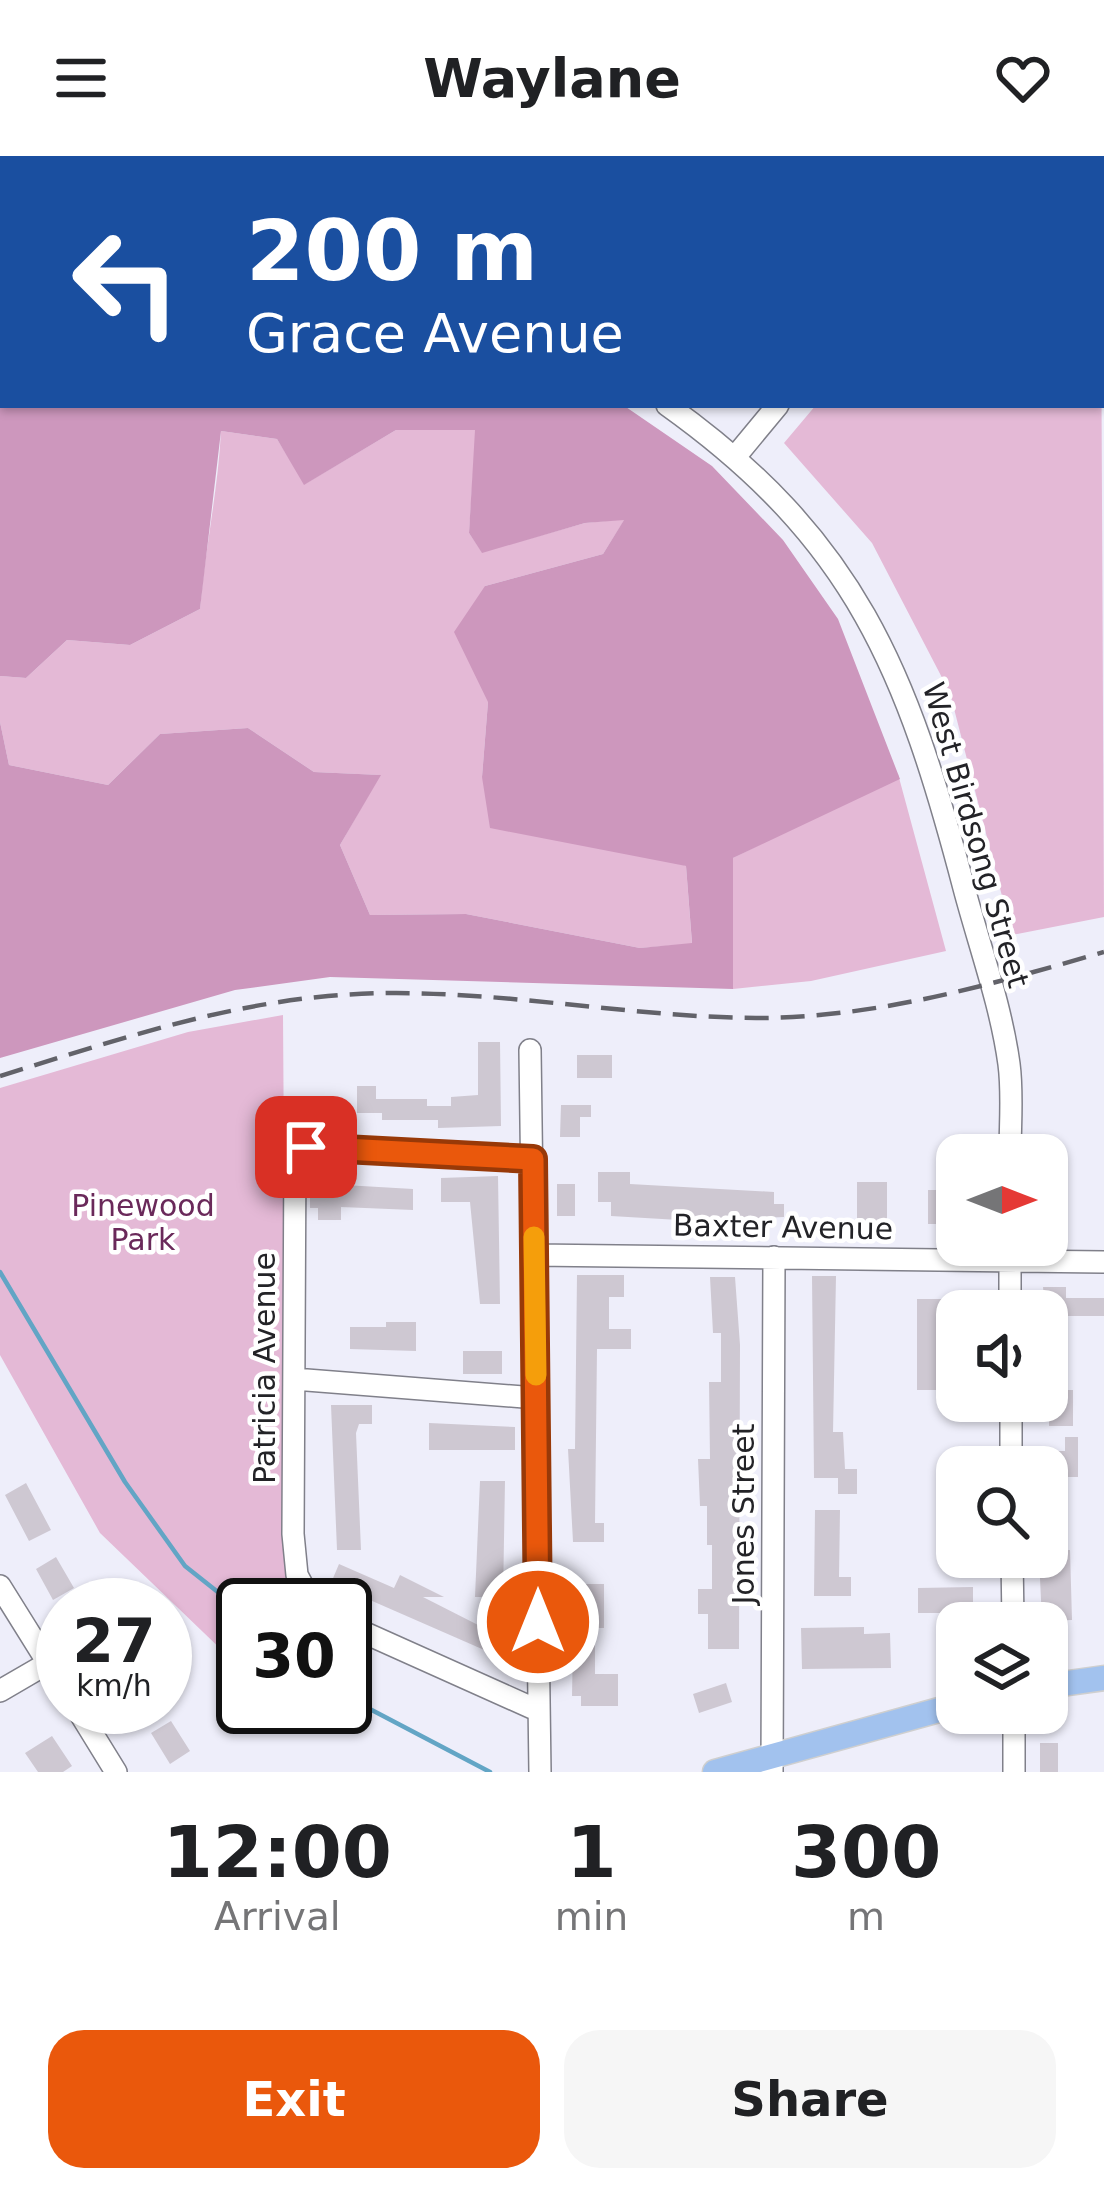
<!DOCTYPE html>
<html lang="en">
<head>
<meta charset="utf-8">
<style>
  body { margin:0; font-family:"DejaVu Sans",sans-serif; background:#f6f6f6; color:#202124; height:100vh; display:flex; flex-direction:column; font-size:45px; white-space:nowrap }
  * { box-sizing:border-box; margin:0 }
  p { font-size:39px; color:#757577 }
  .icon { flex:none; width:66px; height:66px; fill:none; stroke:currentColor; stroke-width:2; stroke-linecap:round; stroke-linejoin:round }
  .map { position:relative; height:1616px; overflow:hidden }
  .details { display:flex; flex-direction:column; background:#fff; flex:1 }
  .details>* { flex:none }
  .guide { position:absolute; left:0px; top:0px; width:1104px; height:252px; box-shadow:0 3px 9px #0004; background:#1a4fa0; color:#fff; overflow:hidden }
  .needle { width:78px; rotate:90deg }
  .controls { position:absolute; left:936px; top:978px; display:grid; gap:24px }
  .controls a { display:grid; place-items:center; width:132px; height:132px; border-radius:24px; background:#fff; box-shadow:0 3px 9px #0004; font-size:60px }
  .speed { position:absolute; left:36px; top:1422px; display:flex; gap:24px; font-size:60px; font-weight:700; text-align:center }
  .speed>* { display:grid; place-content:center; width:156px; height:156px; border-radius:50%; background:#fff; box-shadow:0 3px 9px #0004; line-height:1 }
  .speed small { font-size:30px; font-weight:400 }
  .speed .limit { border:6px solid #111; border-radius:18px; background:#fff; color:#111 }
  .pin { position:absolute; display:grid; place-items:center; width:102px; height:102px; color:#fff; margin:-51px; border-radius:24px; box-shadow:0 6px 18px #0006 }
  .me { position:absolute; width:132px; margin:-66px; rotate:0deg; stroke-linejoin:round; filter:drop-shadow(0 0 9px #0008) }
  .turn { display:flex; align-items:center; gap:42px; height:252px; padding:0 48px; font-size:54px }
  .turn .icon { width:156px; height:156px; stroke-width:2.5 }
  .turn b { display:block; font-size:84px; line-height:102px }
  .eta { display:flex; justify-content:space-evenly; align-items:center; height:204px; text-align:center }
  .eta b { font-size:72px; font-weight:700; line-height:84px }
  .primary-button { display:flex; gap:24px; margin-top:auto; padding:24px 48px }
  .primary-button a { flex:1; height:138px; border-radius:36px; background:#ea580c; color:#fff; font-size:48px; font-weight:700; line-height:138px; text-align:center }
  .primary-button a+a { background:#f6f6f6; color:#202124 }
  header { display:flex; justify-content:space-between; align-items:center; height:156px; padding:0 48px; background:#fff; font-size:54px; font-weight:700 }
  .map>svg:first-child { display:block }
</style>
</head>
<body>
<header><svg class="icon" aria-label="menu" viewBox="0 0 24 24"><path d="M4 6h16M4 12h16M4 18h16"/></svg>Waylane<svg class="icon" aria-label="heart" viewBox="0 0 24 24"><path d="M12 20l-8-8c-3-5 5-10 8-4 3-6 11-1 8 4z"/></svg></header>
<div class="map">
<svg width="1104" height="1616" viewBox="0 0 1104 1616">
  <rect width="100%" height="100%" fill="#eeeefa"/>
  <!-- green -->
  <path fill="#e4b9d6" d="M1101,137L1104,761L1012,779L950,537L872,387L784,287L816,249H1101Z
    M396,274H476L469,377L482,396L585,367L625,363L603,398L485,430L488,546L482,621L686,710L692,788L640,792L466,758L370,759L340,689L380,619L314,616L248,572L160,578L108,629L9,609L0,566V520L26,522L67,484L130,489L200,453C205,393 218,335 221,275L277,283L305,328Z
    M898,618L946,795L811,825L733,833V702Z
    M283,859L287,1449H243V1490L229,1501L100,1377L0,1199V932L188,876Z"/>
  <!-- forest -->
  <path fill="#cd97bd" d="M747,0H1104V73L1101,3Z
    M0,147L3,249H623L712,310L783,384L838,463L900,623L733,702V833L330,821L235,834L0,902V566L9,609L108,629L160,578L248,572L314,616L381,619L340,689L370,759L466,758L640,792L692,787L686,710L490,672L482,621L488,546L454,476L485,430L603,398L624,364L585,367L482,397L469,377L475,274H396L304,329L277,283L221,275L200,453L130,489L67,484L26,522L0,520Z"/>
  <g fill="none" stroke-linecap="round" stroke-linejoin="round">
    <!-- stream -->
    <path stroke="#62a5c5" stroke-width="4.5" d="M0,1116L125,1326L185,1410L243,1456
      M345,1540L490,1616"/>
  </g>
  <!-- building -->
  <path fill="#cec8d2" d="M478,886H500L501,970L438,972V964H382V957H357V930H376V943H427V950H451V941L478,939Z
    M577,899H612V922H577Z
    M561,949H591V961H580V981H560Z
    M598,1016H630V1028L774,1036V1048H784V1061L696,1065L611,1060V1046H598Z
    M498,1020L500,1148H480L470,1046H441V1022Z
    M940,1025H953V1068H928V1034H940Z
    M857,1026H887V1067H857Z
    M310,1027L413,1033V1054L341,1051V1064H318V1052H310Z
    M557,1028H575V1060H557Z
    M577,1119H624V1141H609V1173H631V1193H597L595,1367H604V1386H573L568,1293H575Z
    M812,1120H836L833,1276H843L845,1313H857V1338H838V1322H814Z
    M710,1121H735L740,1189L739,1493H708V1458H698V1433H712V1389H707V1350H700L698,1303H710L709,1226H721V1177H713Z
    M1043,1131H1066V1142H1104V1160H1066V1177H1047Z
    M917,1143H958L957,1234H917Z
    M386,1166H416V1195L350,1193V1171H386Z
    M463,1195H502V1218H463Z
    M1049,1234H1073V1270H1049Z
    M331,1249H372V1268H359L356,1277L361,1394H337Z
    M429,1267L515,1271V1294H429Z
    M1065,1281H1078V1321H1053V1295H1065Z
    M480,1325H505L503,1441H475Z
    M26,1327L51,1374L29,1385L5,1339Z
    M815,1354H840L839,1421H851V1440H814Z
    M1070,1394L1072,1464L1042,1465L1039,1401H1047V1395Z
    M56,1401L74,1432L53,1444L36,1413Z
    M339,1408L394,1432L400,1419L444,1441H423L480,1470L494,1472L498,1461L523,1470L512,1506L331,1427Z
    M574,1428H604V1472H595V1518H618V1550H581V1540H572Z
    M973,1431V1457H918V1432Z
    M864,1471V1478L890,1477L891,1512L802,1513L801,1472Z
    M726,1527L732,1546L699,1557L693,1538Z
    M171,1565L190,1595L170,1608L151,1577Z
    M52,1580L72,1610L63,1616H38L25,1597Z
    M1040,1587H1058V1616H1040Z"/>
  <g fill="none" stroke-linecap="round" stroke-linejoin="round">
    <!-- minor casing -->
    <g stroke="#80808a" stroke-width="24">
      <path id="minor" d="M1101,107H1104
        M0,120L3,121
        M667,249C856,384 907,515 964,732C979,789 1001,849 1009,908C1013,938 1010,969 1010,999
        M735,301L778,249
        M530,894L540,1616
        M1010,1089V1155
        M534,1099L1104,1106
        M294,1223L536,1242
        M1011,1245V1311
        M1012,1401L1013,1467
        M0,1430L63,1531
        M313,1449L297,1419L293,1378L295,995L306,991L533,1003
        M345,1468L539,1555
        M0,1535L48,1507
        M76,1551L116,1616
        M1014,1557V1616
        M772,1616L774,1101"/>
    </g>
    <!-- major casing -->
    <g stroke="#cfcfcf" stroke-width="27">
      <path id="major" d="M1047,1530L1104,1522
        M715,1616L957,1549"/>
    </g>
    <!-- minor -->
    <use href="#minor" stroke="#fff" stroke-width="21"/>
    <!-- major -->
    <use href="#major" stroke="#a2c2ee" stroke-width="24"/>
    <!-- rail -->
    <path stroke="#626269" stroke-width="4.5" stroke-dasharray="24 12" stroke-linecap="butt" d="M0,920C107,887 216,850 328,840C471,827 613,861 756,862C876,862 989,829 1104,796"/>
  </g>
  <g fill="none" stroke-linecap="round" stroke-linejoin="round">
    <!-- route casing -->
    <g stroke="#983908" stroke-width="30">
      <path id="route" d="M306,991L533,1003L538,1466"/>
    </g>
    <!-- route -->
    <use href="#route" stroke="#ea580c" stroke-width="21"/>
    <!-- slow -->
    <path stroke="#f59e0b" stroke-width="21" d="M534,1081L536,1219"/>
  </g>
  <g text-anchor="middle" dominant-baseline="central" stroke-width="9" stroke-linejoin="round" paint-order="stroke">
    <!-- street labels -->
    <g font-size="30" fill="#232327" stroke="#fff">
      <text transform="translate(976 679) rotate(74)">West Birdsong Street</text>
      <text transform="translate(783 1071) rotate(1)">Baxter Avenue</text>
      <text transform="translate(264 1212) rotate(-90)">Patricia Avenue</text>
      <text transform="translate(743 1358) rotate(-90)">Jones Street</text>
    </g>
    <!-- park labels -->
    <g font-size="30" fill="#6a295a" stroke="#fff">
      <text x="143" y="1049">Pinewood<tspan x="143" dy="34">Park</tspan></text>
    </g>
  </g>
</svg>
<div class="controls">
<a><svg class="needle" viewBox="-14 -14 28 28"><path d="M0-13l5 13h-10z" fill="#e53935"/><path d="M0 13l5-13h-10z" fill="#757577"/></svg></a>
<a><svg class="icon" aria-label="sound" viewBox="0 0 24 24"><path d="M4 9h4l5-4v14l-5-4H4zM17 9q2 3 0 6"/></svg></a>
<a><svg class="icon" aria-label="search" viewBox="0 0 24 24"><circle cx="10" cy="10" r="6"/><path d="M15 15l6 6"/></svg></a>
<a><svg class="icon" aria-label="layers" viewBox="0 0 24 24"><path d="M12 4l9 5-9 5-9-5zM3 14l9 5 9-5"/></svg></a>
</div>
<div class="speed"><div>27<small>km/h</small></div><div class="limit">30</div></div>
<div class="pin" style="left:306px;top:991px;background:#d93025"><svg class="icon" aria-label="arrive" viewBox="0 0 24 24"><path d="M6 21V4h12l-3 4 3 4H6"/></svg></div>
<svg class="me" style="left:538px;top:1466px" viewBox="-20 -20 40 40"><circle r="17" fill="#ea580c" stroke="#fff" stroke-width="3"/><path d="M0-11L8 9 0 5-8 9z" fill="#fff"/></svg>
<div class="guide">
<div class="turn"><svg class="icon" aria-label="left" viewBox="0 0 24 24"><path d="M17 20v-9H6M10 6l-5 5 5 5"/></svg><div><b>200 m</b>Grace Avenue</div></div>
</div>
</div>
<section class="details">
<div class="eta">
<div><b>12:00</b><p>Arrival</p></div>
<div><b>1</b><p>min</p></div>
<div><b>300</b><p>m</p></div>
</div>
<div class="primary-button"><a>Exit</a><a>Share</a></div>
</section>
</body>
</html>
